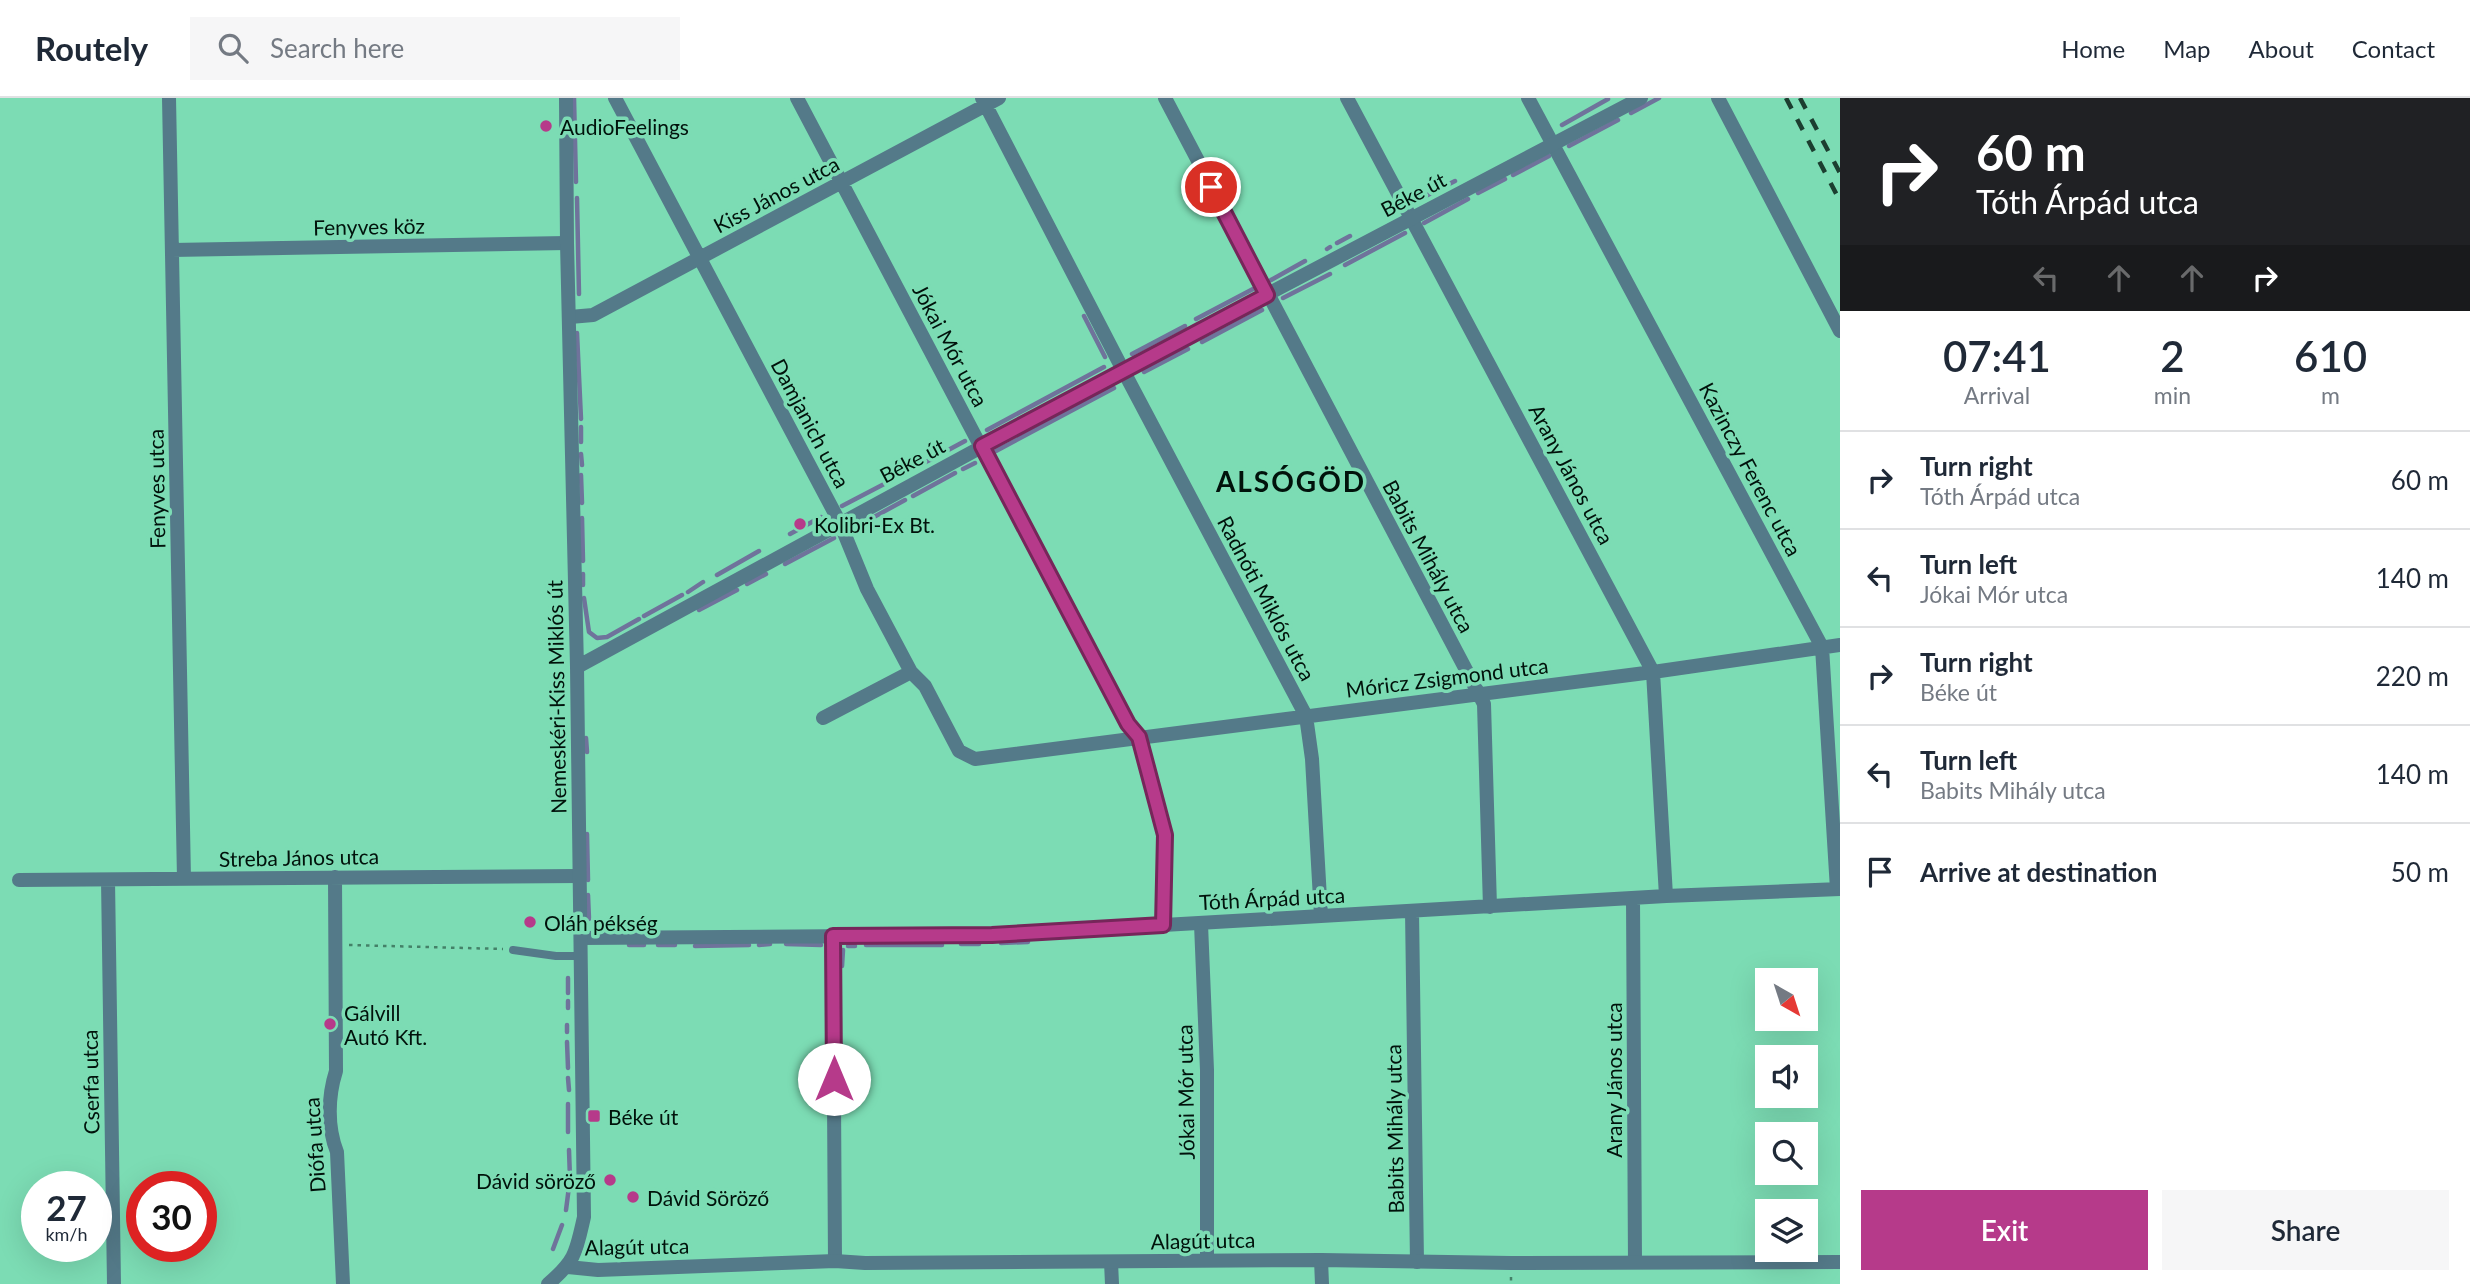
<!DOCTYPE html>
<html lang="en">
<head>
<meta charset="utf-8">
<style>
  body { margin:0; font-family:Lato,sans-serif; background:#f6f6f7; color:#1f2937; height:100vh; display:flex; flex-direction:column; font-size:26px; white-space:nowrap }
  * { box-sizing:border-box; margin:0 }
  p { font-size:23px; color:#747a83 }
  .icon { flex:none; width:38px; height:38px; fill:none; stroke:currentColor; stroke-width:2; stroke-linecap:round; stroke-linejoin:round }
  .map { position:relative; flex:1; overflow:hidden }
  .side { display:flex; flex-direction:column; background:#fff; width:630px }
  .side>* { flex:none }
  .banner { background:#202124; color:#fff; overflow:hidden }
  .needle { width:46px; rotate:141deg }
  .buttons { position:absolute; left:1755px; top:870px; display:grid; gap:14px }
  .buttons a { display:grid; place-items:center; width:63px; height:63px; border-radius:0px; background:#fff; box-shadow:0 7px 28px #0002; font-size:35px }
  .speed { position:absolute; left:21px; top:1073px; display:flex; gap:14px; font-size:35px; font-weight:700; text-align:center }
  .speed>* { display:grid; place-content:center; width:91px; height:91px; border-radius:50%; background:#fff; box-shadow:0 7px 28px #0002; line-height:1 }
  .speed small { font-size:18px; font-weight:400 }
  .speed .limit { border:10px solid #d22; background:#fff; color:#111 }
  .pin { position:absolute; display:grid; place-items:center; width:60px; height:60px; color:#fff; margin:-30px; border:4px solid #fff; border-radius:50%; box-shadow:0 2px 7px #0007 }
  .me { position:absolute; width:77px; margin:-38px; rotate:0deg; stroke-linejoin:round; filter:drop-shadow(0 0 5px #0008) }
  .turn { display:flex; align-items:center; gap:24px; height:147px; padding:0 21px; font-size:32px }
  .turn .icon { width:91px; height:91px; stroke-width:2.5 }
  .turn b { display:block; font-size:49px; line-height:60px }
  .lanes { display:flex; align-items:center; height:66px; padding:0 21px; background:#0003; justify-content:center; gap:35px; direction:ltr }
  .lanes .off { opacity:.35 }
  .eta { display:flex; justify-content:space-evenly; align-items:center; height:119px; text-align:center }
  .eta b { font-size:42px; font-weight:600; line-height:49px }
  .button { display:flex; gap:14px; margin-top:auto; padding:14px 21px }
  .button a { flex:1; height:80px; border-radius:0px; background:#b63a8a; color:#fff; font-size:28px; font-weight:600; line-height:80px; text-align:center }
  .button a+a { background:#f6f6f7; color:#1f2937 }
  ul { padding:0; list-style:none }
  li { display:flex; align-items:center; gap:21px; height:98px; padding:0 21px; border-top:2px solid #e0e1e3 }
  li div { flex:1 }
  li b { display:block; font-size:26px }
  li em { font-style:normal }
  header { display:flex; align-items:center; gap:42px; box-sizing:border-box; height:98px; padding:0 35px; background:#fff; border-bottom:2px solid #e0e1e3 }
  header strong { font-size:33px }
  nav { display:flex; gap:38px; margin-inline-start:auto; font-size:24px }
  .search { width:490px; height:63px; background:#f6f6f7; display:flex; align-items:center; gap:18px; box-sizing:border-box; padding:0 24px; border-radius:0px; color:#747a83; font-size:26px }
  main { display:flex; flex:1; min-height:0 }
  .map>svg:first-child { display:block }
</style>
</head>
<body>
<header>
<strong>Routely</strong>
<div class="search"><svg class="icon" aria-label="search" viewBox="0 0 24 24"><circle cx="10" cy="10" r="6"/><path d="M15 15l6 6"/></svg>Search here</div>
<nav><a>Home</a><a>Map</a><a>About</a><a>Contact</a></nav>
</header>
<main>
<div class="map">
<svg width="1840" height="1186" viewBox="0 0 1840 1186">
  <rect width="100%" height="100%" fill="#7cdcb4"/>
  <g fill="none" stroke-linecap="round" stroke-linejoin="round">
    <!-- stream -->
    <path stroke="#6f739b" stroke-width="4.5" d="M574,0L576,84
      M1631,15L1659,0
      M1562,27L1608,1
      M1569,48L1618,22
      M1513,77L1549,58
      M1478,95L1505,81
      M577,100L579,196
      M1416,103L1455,83
      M1424,125L1468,101
      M1337,145L1350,138
      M1327,151L1330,149
      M1345,167L1405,135
      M1271,182L1305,163
      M1283,200L1330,176
      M1084,218L1105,259
      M1196,221L1253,191
      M577,235L581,321
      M1202,244L1262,212
      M1132,256L1185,228
      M1144,274L1188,251
      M581,329V344
      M987,332L1104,269
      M996,353L1114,290
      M581,356L582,367
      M939,357L965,343
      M911,371L932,361
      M963,371L975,365
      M581,377L582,405
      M899,378L904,375
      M913,398L955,375
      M842,408L888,384
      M582,420L583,463
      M852,431L905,402
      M790,436L821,419
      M785,466L834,440
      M583,476V487
      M717,477L759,453
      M747,486L766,476
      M688,494L703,484
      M584,500L589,534L597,540L607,539L639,521
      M699,512L737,492
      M644,518L682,497
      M586,640L587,654
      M587,736L588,782
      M588,797L589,821
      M1001,845L1028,844
      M786,846L821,847
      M961,846H979
      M629,847H644
      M658,847H675
      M759,847L770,846
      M866,847H942
      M695,848L749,847
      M848,848H855
      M842,868L843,852
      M568,880V895
      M568,903V910
      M567,927V934
      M567,944L568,970
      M568,980L569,992
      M568,1034V1006
      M566,1112L570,1081L569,1052
      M553,1151L562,1127"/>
    <!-- path -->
    <path stroke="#448168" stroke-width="2.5" stroke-dasharray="3.5 5" stroke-linecap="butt" d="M349,847L503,851
      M1511,1179V1186"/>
    <!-- service -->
    <path stroke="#547a89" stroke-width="8" d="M513,852L556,858H581"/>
    <!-- minor -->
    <path stroke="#547a89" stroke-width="14" d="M169,0L184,781
      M615,0L840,425L867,491L911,574L925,588L959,653L975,661L1653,574L1840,547
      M797,0L1127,626L1138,639L1165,737L1163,827
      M982,0L1123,272L1306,618L1312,661L1321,818
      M1165,0L1484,606L1490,809
      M1347,0L1653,574L1666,798
      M1528,0L1822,549L1837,791
      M1718,0L1840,233
      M172,152L567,145
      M570,219L593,217L999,0
      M823,620L911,574
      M335,779L336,973C328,998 327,1029 337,1054L343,1186
      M19,782L579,778
      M108,782L114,1186
      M1633,800L1635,1164
      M1412,813L1417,1164
      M1201,826L1207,972V1162
      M833,838L835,1163
      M581,840L992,837L1666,798L1840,791
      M1321,1162L1322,1186
      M1111,1164L1112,1186"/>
    <!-- tertiary -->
    <path stroke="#547a89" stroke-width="14" d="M577,569L1123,272L1641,0
      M568,1169L598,1172L835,1163L865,1165L1321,1162L1511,1165L1840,1164
      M548,1186C576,1162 576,1154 584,1119L577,569L567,145L566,0"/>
    <!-- rail -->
    <path stroke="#1c3e30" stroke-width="4.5" stroke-dasharray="12 12" stroke-linecap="butt" d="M1786,0L1840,103
      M1800,0L1840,75"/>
  </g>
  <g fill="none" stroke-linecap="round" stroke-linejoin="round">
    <!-- route casing -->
    <g stroke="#76265a" stroke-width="18">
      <path id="route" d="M834,981L833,838L992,837L1163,827L1165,737L1139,639L1128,626L982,348L1267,197L1211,89"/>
    </g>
    <!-- route -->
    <use href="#route" stroke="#b63a8a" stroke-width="12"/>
  </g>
  <!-- markers -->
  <g fill="#b63a8a" stroke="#7cdcb4" stroke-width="2.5">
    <circle cx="546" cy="28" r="7"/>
    <circle cx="800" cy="426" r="7"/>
    <circle cx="530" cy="824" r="7"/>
    <circle cx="330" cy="926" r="7"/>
    <rect x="587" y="1011" width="14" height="14" rx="3.5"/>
    <circle cx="610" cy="1082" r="7"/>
    <circle cx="633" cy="1099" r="7"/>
  </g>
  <g text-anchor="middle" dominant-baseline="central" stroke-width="7" stroke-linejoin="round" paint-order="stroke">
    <!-- poi labels -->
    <g font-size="21" fill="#01120b" stroke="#7cdcb4" text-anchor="start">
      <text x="560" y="28">AudioFeelings</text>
      <text x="814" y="426">Kolibri-Ex Bt.</text>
      <text x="544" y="824">Oláh pékség</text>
      <text x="344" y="914">Gálvill<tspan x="344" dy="24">Autó Kft.</tspan></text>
      <text x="608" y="1018">Béke út</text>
      <text x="596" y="1082" text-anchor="end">Dávid söröző</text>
      <text x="647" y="1099">Dávid Söröző</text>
    </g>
    <!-- street labels -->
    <g font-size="21" fill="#01120b" stroke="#7cdcb4">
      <text transform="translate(776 96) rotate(-28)">Kiss János utca</text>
      <text transform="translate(1413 96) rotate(-28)">Béke út</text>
      <text transform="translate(369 128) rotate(-1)">Fenyves köz</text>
      <text transform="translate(951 247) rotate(62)">Jókai Mór utca</text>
      <text transform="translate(811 325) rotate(62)">Damjanich utca</text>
      <text transform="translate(912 362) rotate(-28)">Béke út</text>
      <text transform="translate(1751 371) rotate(62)">Kazinczy Ferenc utca</text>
      <text transform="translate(1572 376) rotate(62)">Arany János utca</text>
      <text transform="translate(156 391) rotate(-91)">Fenyves utca</text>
      <text transform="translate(1429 458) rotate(62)">Babits Mihály utca</text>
      <text transform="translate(1267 500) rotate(62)">Radnóti Miklós utca</text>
      <text transform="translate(1447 579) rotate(-7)">Móricz Zsigmond utca</text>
      <text transform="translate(556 599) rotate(-91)">Nemeskéri-Kiss Miklós út</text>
      <text transform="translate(299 759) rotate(-1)">Streba János utca</text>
      <text transform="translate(1272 800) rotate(-3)">Tóth Árpád utca</text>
      <text transform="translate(1613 982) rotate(-90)">Arany János utca</text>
      <text transform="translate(90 984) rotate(-91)">Cserfa utca</text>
      <text transform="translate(1185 994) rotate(-91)">Jókai Mór utca</text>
      <text transform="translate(1394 1031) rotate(-91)">Babits Mihály utca</text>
      <text transform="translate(314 1047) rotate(-94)">Diófa utca</text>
      <text transform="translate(1203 1142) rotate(-1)">Alagút utca</text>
      <text transform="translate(637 1148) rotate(-1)">Alagút utca</text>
    </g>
    <!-- district labels -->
    <g font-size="28" font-weight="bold" letter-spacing="2" fill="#01120b" stroke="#7cdcb4">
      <text x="1291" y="383">ALSÓGÖD</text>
    </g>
  </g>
</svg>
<div class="buttons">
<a><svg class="needle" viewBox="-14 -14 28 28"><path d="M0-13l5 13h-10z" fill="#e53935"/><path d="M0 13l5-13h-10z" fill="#747a83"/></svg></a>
<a><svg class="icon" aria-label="sound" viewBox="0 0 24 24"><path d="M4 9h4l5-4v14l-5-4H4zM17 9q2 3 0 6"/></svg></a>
<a><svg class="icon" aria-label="search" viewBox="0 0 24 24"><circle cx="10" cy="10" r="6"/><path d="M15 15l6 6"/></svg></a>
<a><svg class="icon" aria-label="layers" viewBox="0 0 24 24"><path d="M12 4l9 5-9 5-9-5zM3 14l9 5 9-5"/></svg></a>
</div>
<div class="speed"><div>27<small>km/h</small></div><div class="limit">30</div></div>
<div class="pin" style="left:1211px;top:89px;background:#d93025"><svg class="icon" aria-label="arrive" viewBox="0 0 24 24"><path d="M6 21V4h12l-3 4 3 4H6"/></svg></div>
<svg class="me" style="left:834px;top:981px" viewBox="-20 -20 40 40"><circle r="19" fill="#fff"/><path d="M0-13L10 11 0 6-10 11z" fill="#b63a8a"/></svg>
</div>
<section class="side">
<div class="banner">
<div class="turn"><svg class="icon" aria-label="right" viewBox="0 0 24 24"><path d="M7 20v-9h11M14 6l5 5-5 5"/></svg><div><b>60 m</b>Tóth Árpád utca</div></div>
<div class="lanes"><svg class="icon off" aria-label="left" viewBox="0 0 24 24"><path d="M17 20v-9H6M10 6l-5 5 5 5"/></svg><svg class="icon off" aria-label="ahead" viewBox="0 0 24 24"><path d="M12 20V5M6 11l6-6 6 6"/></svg><svg class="icon off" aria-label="ahead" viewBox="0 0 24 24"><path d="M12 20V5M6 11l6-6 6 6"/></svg><svg class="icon" aria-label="right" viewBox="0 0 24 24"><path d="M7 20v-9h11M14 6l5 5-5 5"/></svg></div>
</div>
<div class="eta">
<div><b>07:41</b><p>Arrival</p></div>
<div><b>2</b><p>min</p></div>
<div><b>610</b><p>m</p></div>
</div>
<ul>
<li><svg class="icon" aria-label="right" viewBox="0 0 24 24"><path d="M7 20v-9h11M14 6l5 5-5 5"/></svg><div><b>Turn right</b><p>Tóth Árpád utca</p></div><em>60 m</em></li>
<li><svg class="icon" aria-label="left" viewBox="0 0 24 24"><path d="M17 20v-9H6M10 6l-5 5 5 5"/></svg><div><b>Turn left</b><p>Jókai Mór utca</p></div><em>140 m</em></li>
<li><svg class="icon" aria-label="right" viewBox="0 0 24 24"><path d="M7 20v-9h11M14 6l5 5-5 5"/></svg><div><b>Turn right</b><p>Béke út</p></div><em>220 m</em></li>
<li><svg class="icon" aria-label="left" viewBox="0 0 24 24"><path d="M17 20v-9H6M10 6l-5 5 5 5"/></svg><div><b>Turn left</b><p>Babits Mihály utca</p></div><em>140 m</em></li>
<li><svg class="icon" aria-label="arrive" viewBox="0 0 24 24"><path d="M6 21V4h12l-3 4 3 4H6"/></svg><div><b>Arrive at destination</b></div><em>50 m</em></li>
</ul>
<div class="button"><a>Exit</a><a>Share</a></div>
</section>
</main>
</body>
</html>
